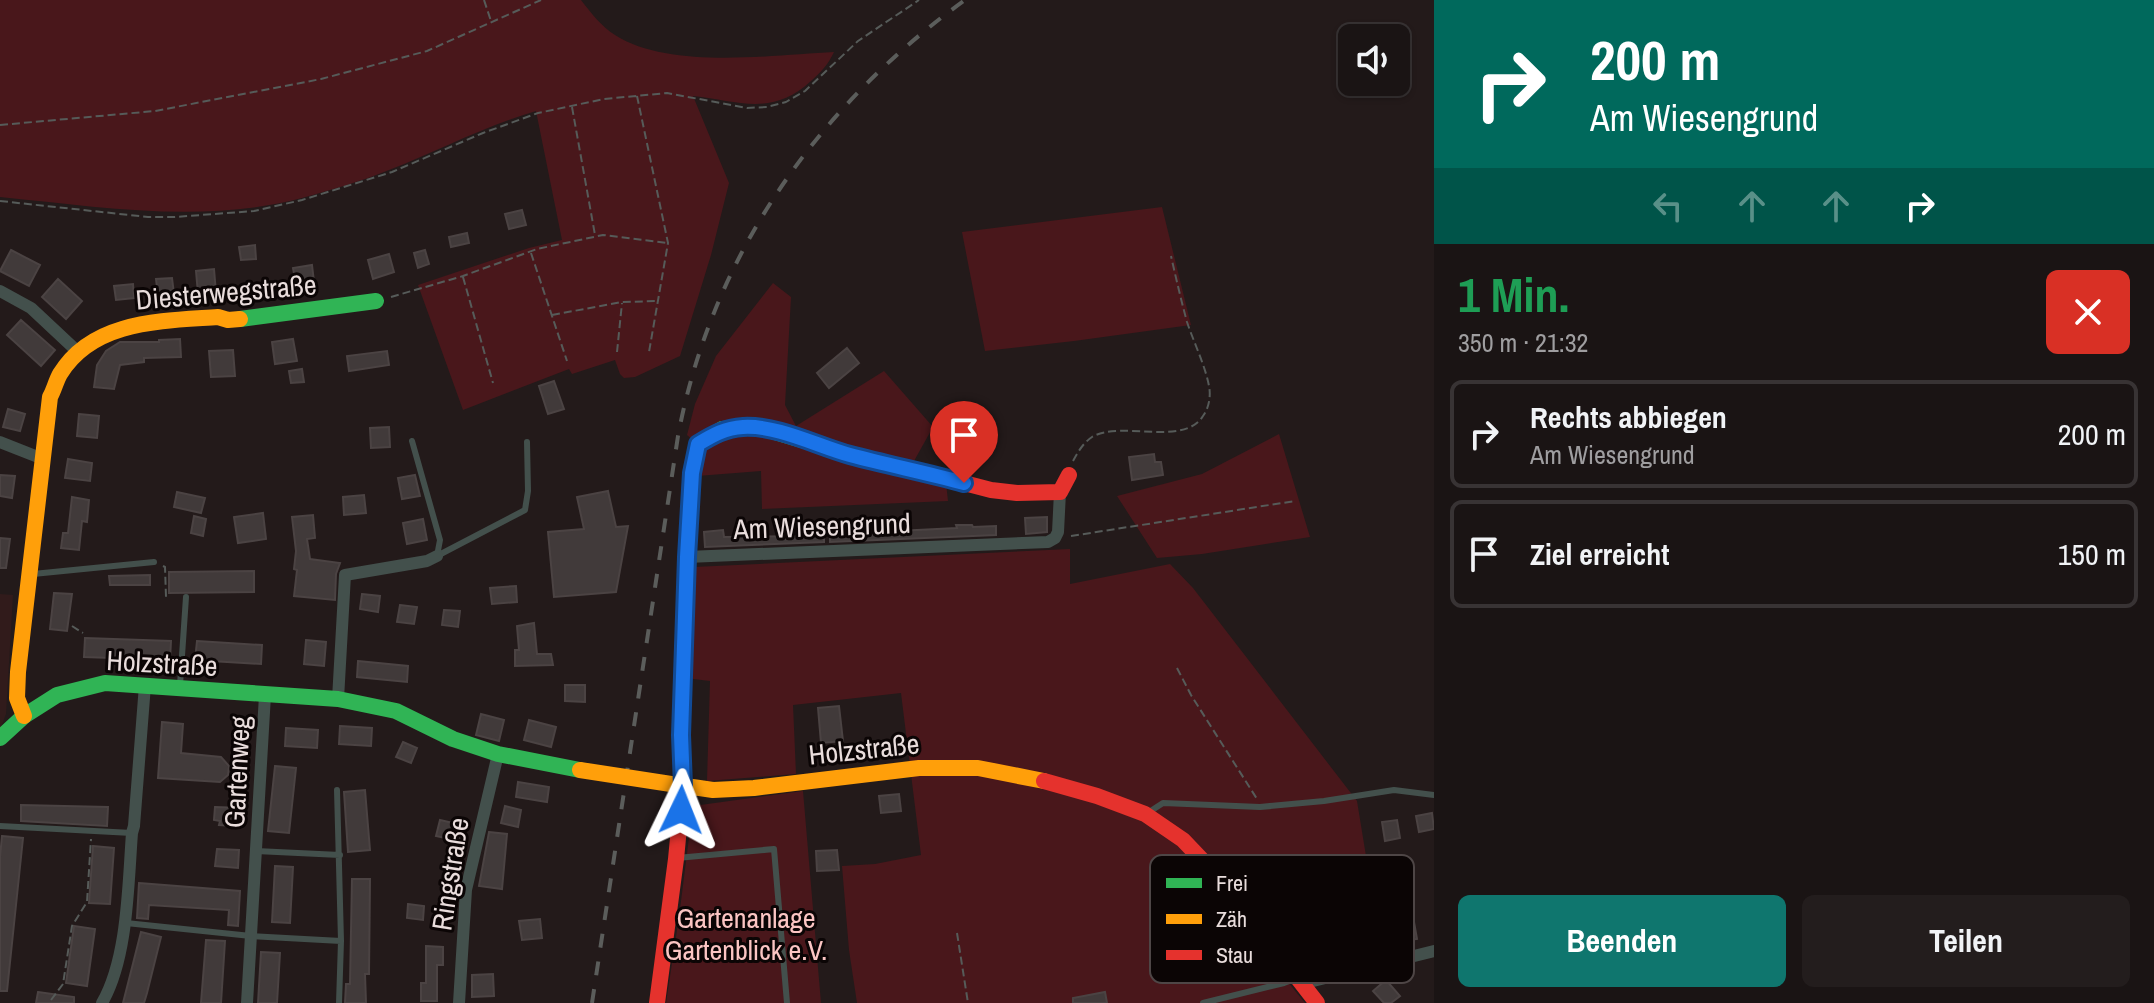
<!DOCTYPE html>
<html lang="de">
<head>
<meta charset="utf-8">
<style>
  body { margin:0; font-family:"Archivo Narrow",sans-serif; background:#231d1d; color:#f1f3f6; height:100vh; display:flex; flex-direction:column; font-size:30px; white-space:nowrap }
  * { box-sizing:border-box; margin:0 }
  p { font-size:26px; color:#9f9ea0 }
  .icon { flex:none; width:44px; height:44px; fill:none; stroke:currentColor; stroke-width:2; stroke-linecap:round; stroke-linejoin:round }
  .map { position:relative; flex:1; overflow:hidden }
  .drawer { display:flex; flex-direction:column; background:#1a1414; width:720px }
  .drawer>* { flex:none }
  .banner { background:#00695c; color:#fff; overflow:hidden }
  .fabs { position:absolute; left:1338px; top:24px; display:grid; gap:16px }
  .fabs a { display:grid; place-items:center; width:72px; height:72px; border-radius:12px; background:#1a1414; box-shadow:0 2px 6px #0004,0 0 0 2px #383334; font-size:40px }
  .pin { position:absolute; display:grid; place-items:center; width:68px; height:68px; color:#fff; margin:-82px -34px; border-radius:50% 50% 50% 0; rotate:-45deg; box-shadow:0 0 8px #0007 }
  .pin .icon { rotate:45deg }
  .me { position:absolute; width:88px; margin:-44px; rotate:2deg; stroke-linejoin:round; filter:drop-shadow(0 0 6px #0008) }
  .turn { display:flex; align-items:center; gap:28px; height:168px; padding:0 24px; font-size:36px }
  .turn .icon { width:104px; height:104px; stroke-width:2.5 }
  .turn b { display:block; font-size:56px; line-height:68px }
  .lanes { display:flex; align-items:center; height:76px; padding:0 24px; background:#0003; justify-content:center; gap:40px; direction:ltr }
  .lanes .off { opacity:.35 }
  .round { display:grid; place-items:center; flex:none; width:84px; height:84px; border-radius:12px; background:#231d1d }
  .headline { display:flex; align-items:center; justify-content:space-between; height:136px; padding:0 24px }
  h1 { font-size:48px; font-weight:700; line-height:60px; color:#1e9e55 }
  .cta { display:flex; gap:16px; margin-top:auto; padding:16px 24px }
  .cta a { flex:1; height:92px; border-radius:12px; background:#0f766e; color:#fff; font-size:32px; font-weight:700; line-height:92px; text-align:center }
  .cta a+a { background:#231d1d; color:#f1f3f6 }
  ul { padding:0; list-style:none }
  li { display:flex; align-items:center; gap:24px; height:108px; margin:0 16px 12px; padding:0 8px; border:4px solid #383334; border-radius:12px }
  li div { flex:1 }
  li b { display:block; font-size:30px }
  li em { font-style:normal }
  main { display:flex; flex:1; min-height:0 }
  .map>svg:first-child { display:block }
</style>
</head>
<body>
<main>
<div class="map">
<svg width="1434" height="1003" viewBox="0 0 1434 1003">
  <rect width="100%" height="100%" fill="#231a1a"/>
  <!-- built -->
  <path fill="#311b1b" d="M0,594L13,595L6,714L0,730Z"/>
  <!-- green -->
  <path fill="#49171b" d="M0,0H581C591,13 602,27 615,35C670,70 771,55 834,52C828,65 821,72 811,81C772,117 739,101 693,96L729,183L711,255L680,356L635,377L624,378L620,374L615,360L572,374L569,369L463,410L418,285L529,248L562,240L536,111C485,126 438,151 389,170C362,181 331,190 302,198C203,224 101,207 0,197Z
    M1162,207L1191,325L1074,341L985,351L962,232Z
    M773,283L791,297L785,405L796,426L884,371L933,427L914,461L946,483L948,501L762,509L761,471L697,476L703,449L687,435L695,404L716,356Z
    M1279,434L1310,537L1202,554L1157,558L1117,496L1202,474Z
    M1070,549V584L1170,564L1193,588L1357,801L1374,905L1272,924L1247,932L1305,1003H857L849,950L842,866L875,864L921,855L901,693L793,705L796,774L707,781L710,681L685,678L694,567Z
    M803,791L821,1003H666L679,917L693,806Z"/>
  <!-- building -->
  <path fill="#413a3a" stroke="#4b4343" stroke-width="2" d="M522,210L526,225L509,229L505,214Z
    M467,233L469,243L451,247L449,237Z
    M255,245L256,259L241,260L239,247Z
    M11,250L40,265L29,286L0,271Z
    M425,250L429,264L418,268L414,253Z
    M389,254L394,272L373,279L368,260Z
    M312,265L314,282L296,285L293,268Z
    M214,269L216,293L198,294L196,271Z
    M172,278L174,294L158,296L156,279Z
    M58,279L82,301L66,319L42,297Z
    M133,284L134,298L116,300L114,286Z
    M21,320L55,350L41,366L7,335Z
    M180,339L181,357L144,358V362L120,365L114,389L94,387L97,365L106,351L120,342H159V340Z
    M293,339L297,361L275,364L272,342Z
    M847,348L859,363L829,388L817,373Z
    M233,350L235,376L211,377L209,351Z
    M387,351L389,365L349,371L347,356Z
    M302,369L304,382L291,383L289,371Z
    M554,381L564,409L548,414L539,386Z
    M8,409L25,414L20,431L3,427Z
    M79,414L99,416L97,438L77,436Z
    M389,427L390,447L371,448L370,428Z
    M1154,454L1155,462H1161L1163,475L1132,480L1129,457Z
    M68,459L92,463L90,481L65,478Z
    M0,475L15,476L12,498L0,496Z
    M415,475L420,496L402,499L398,478Z
    M608,491L616,527L628,526L616,592L554,597L548,532L584,529L577,497Z
    M177,492L205,498L201,513L174,507Z
    M364,495L366,513L344,515L343,497Z
    M72,497L89,500L87,522L82,521L79,550L61,548L63,533H68Z
    M263,513L266,539L238,543L234,517Z
    M313,515L315,538L307,539L310,559L340,563L336,574L335,600L294,596L297,570L294,569L296,551L292,517Z
    M194,516L206,519L203,536L191,533Z
    M1047,517V532L1026,534L1025,518Z
    M423,519L427,540L407,544L403,523Z
    M956,525H972L973,527L996,526V535L830,542V535L854,534V529H877V532L957,528Z
    M723,530L724,537L824,536V542L705,547L704,532Z
    M0,538L10,539L6,568H0Z
    M254,571V592L169,593V572Z
    M150,575V585H110L109,576Z
    M516,586L517,602L492,604L490,588Z
    M54,593L72,594L67,631L50,629Z
    M362,594L380,596L378,612L360,609Z
    M400,605L417,607L414,624L397,622Z
    M444,610L460,611L458,627L442,625Z
    M534,623L537,654H551L553,665L515,666V650H519L517,626Z
    M85,638L171,641L170,660L84,657Z
    M306,640L326,642L324,666L304,664Z
    M197,641L262,645L261,664L195,660Z
    M358,661L408,666L407,682L357,677Z
    M565,685H585V702L565,701Z
    M839,706L843,741L821,743L818,708Z
    M481,714L504,720L499,741L476,735Z
    M529,720L556,727L551,747L524,740Z
    M162,722L183,724L181,753L221,757L229,766L228,775L220,782L158,778Z
    M340,726L372,728L371,746L339,744Z
    M286,728L318,730L317,748L285,746Z
    M403,742L417,748L411,763L396,757Z
    M275,766L296,768L289,833L268,831Z
    M518,782L549,787L547,802L516,797Z
    M365,790L370,850L348,852L344,792Z
    M899,794L901,811L881,813L879,796Z
    M21,805L108,807L107,826L21,821Z
    M505,806L521,810L518,827L501,823Z
    M215,807L241,808V823L234,822V826L219,825L220,821L214,820Z
    M1432,813L1434,829L1419,832L1416,816Z
    M440,820L462,825L459,841L436,836Z
    M1397,820L1400,838L1385,841L1382,822Z
    M489,832L507,834L502,889L479,886Z
    M2,836L23,838L7,991H0V857Z
    M93,846L114,848L110,904L89,903Z
    M217,849L239,850L238,868L215,866Z
    M837,850L839,870L817,871L816,851Z
    M275,866L293,867L290,923L272,922Z
    M352,879H370L369,974H365L366,1003H345L346,984H350Z
    M139,883L240,891L238,926L228,925L229,910L149,905L148,919L137,918Z
    M408,904L424,906L423,920L407,918Z
    M540,919L542,938L522,940L519,921Z
    M1414,922L1417,939L1402,941L1399,925Z
    M74,926L95,929L87,986L66,983Z
    M141,932L161,937L147,993L144,1003H123Z
    M206,940L225,941L221,1003H201Z
    M426,946L443,947V965H437V1001H421V983H426Z
    M261,952L280,953L277,1003H258Z
    M493,974L494,996L472,997V975Z
    M1386,980L1400,996L1391,1003H1384L1373,991Z
    M38,992L74,997V1003H36Z
    M1105,992L1107,1003H1073V998Z"/>
  <g fill="none" stroke-linecap="round" stroke-linejoin="round">
    <!-- path -->
    <path stroke="#565b59" stroke-width="2" stroke-dasharray="8 4" stroke-linecap="butt" d="M484,0L491,21
      M637,96L668,243L649,352
      M572,107L595,235
      M0,125L155,111L321,79L427,51L541,0
      M0,201L148,217H175L254,211L302,200L392,172L483,133L538,113L604,99L667,93L747,108L767,107L786,102L805,91L858,41L919,0
      M531,253L567,361
      M463,277L493,383
      M391,297L463,276L537,249L603,235L668,243
      M552,315L622,302L657,301
      M617,352L622,303
      M1073,461C1078,452 1083,443 1092,437C1120,420 1184,447 1203,416C1209,408 1211,396 1209,386C1205,365 1194,343 1187,322C1181,300 1176,278 1171,256
      M1071,536L1295,501
      M163,566L165,567L166,597
      M72,626L83,633
      M1177,668L1191,695L1257,799
      M957,933L968,1003
      M51,1000L63,984L72,926L87,902L91,839"/>
    <!-- lane -->
    <path stroke="#43504c" stroke-width="6" d="M412,441L440,540L437,556
      M437,556L525,510L528,491L527,442
      M33,574L154,562
      M180,685L186,597
      M337,790L341,941L339,1003
      M1146,814L1163,803L1260,807L1324,801L1394,790L1434,795
      M0,826L132,833
      M256,851L340,855
      M677,858L774,849L787,1003
      M126,923L251,936L341,941
      M667,958L782,947
      M1203,1003L1284,983L1297,978"/>
    <!-- street -->
    <path stroke="#43504c" stroke-width="12" d="M0,291L31,308L78,352
      M0,442L43,459
      M687,557L1048,542L1055,538L1058,532L1060,492
      M338,699L345,575L427,561L437,556
      M1301,984L1434,951
      M102,1003C128,958 128,885 132,833L134,826L145,685
      M247,1003L265,695
      M459,1003L466,890L498,754"/>
    <!-- fast -->
    <path stroke="#30b455" stroke-width="16" d="M240,319L376,301
      M686,592L692,473L698,444L722,429L758,427L852,455L945,478
      M0,738L24,716L57,695L105,683L338,699L396,711L453,739L498,754L580,770"/>
    <!-- slow -->
    <path stroke="#ff9f0a" stroke-width="16" d="M24,716L17,698L18,672L50,397C54,390 56,381 60,374C93,320 162,321 218,317L228,320L240,319
      M672,784L713,790L754,788L919,768H978L1044,781"/>
    <!-- jam -->
    <path stroke="#e5322d" stroke-width="16" d="M945,478L991,490L1017,493L1060,492L1069,475
      M1044,781L1097,796L1145,814L1183,840L1223,882L1317,1003
      M657,1003L676,859L683,786L681,735L686,592"/>
    <!-- rail -->
    <path stroke="#5b5d5b" stroke-width="4" stroke-dasharray="14 14" stroke-linecap="butt" d="M592,1003L678,436C712,255 818,106 965,0"/>
    <!-- slow-bridge -->
    <path stroke="#ff9f0a" stroke-width="16" d="M580,770L671,784"/>
  </g>
  <g fill="none" stroke-linecap="round" stroke-linejoin="round">
    <!-- route casing -->
    <g stroke="#114b97" stroke-width="20">
      <path id="route" d="M681,810L683,786L681,735L687,557L692,473L698,444C713,435 725,428 743,427C778,425 817,446 850,455C888,465 927,473 964,483"/>
    </g>
    <!-- route -->
    <use href="#route" stroke="#1a73e8" stroke-width="14"/>
  </g>
  <g text-anchor="middle" dominant-baseline="central" stroke-width="6" stroke-linejoin="round" paint-order="stroke">
    <!-- street labels -->
    <g font-size="28" fill="#e9dddc" stroke="#0b0505">
      <text transform="translate(226 292) rotate(-5)">Diesterwegstraße</text>
      <text transform="translate(822 526) rotate(-2)">Am Wiesengrund</text>
      <text transform="translate(162 663) rotate(3)">Holzstraße</text>
      <text transform="translate(864 749) rotate(-6)">Holzstraße</text>
      <text transform="translate(237 772) rotate(-87)">Gartenweg</text>
      <text transform="translate(450 874) rotate(-81)">Ringstraße</text>
    </g>
    <!-- park labels -->
    <g font-size="28" fill="#fbc5c3" stroke="#0b0505">
      <text x="746" y="918">Gartenanlage<tspan x="746" dy="32">Gartenblick e.V.</tspan></text>
    </g>
  </g>
  <!-- legend -->
  <rect x="1150" y="855" width="264" height="128" rx="12" fill="#0b0505" stroke="#4e4646" stroke-width="2"/>
  <rect x="1166" y="878" width="36" height="10" fill="#30b455"/>
  <rect x="1166" y="914" width="36" height="10" fill="#ff9f0a"/>
  <rect x="1166" y="950" width="36" height="10" fill="#e5322d"/>
  <g font-size="22" fill="#e9dddc">
    <text x="1216" y="891">Frei</text>
    <text x="1216" y="927">Zäh</text>
    <text x="1216" y="963">Stau</text>
  </g>
</svg>
<div class="fabs">
<a><svg class="icon" aria-label="sound" viewBox="0 0 24 24"><path d="M4 9h4l5-4v14l-5-4H4zM17 9q2 3 0 6"/></svg></a>
</div>
<div class="pin" style="left:964px;top:483px;background:#d93025"><svg class="icon" aria-label="arrive" viewBox="0 0 24 24"><path d="M6 21V4h12l-3 4 3 4H6"/></svg></div>
<svg class="me" style="left:681px;top:810px" viewBox="-20 -20 40 40"><path d="M0-17L14 15 0 8-14 15z" fill="#1a73e8" stroke="#fff" stroke-width="4"/></svg>
</div>
<section class="drawer">
<div class="banner">
<div class="turn"><svg class="icon" aria-label="right" viewBox="0 0 24 24"><path d="M7 20v-9h11M14 6l5 5-5 5"/></svg><div><b>200 m</b>Am Wiesengrund</div></div>
<div class="lanes"><svg class="icon off" aria-label="left" viewBox="0 0 24 24"><path d="M17 20v-9H6M10 6l-5 5 5 5"/></svg><svg class="icon off" aria-label="ahead" viewBox="0 0 24 24"><path d="M12 20V5M6 11l6-6 6 6"/></svg><svg class="icon off" aria-label="ahead" viewBox="0 0 24 24"><path d="M12 20V5M6 11l6-6 6 6"/></svg><svg class="icon" aria-label="right" viewBox="0 0 24 24"><path d="M7 20v-9h11M14 6l5 5-5 5"/></svg></div>
</div>
<div class="headline"><div><h1>1 Min.</h1><p>350 m · 21:32</p></div><a class="round" style="background:#d93025;color:#fff"><svg class="icon" aria-label="close" viewBox="0 0 24 24"><path d="M6 6l12 12M18 6L6 18"/></svg></a></div>
<ul>
<li><svg class="icon" aria-label="right" viewBox="0 0 24 24"><path d="M7 20v-9h11M14 6l5 5-5 5"/></svg><div><b>Rechts abbiegen</b><p>Am Wiesengrund</p></div><em>200 m</em></li>
<li><svg class="icon" aria-label="arrive" viewBox="0 0 24 24"><path d="M6 21V4h12l-3 4 3 4H6"/></svg><div><b>Ziel erreicht</b></div><em>150 m</em></li>
</ul>
<div class="cta"><a>Beenden</a><a>Teilen</a></div>
</section>
</main>
</body>
</html>
